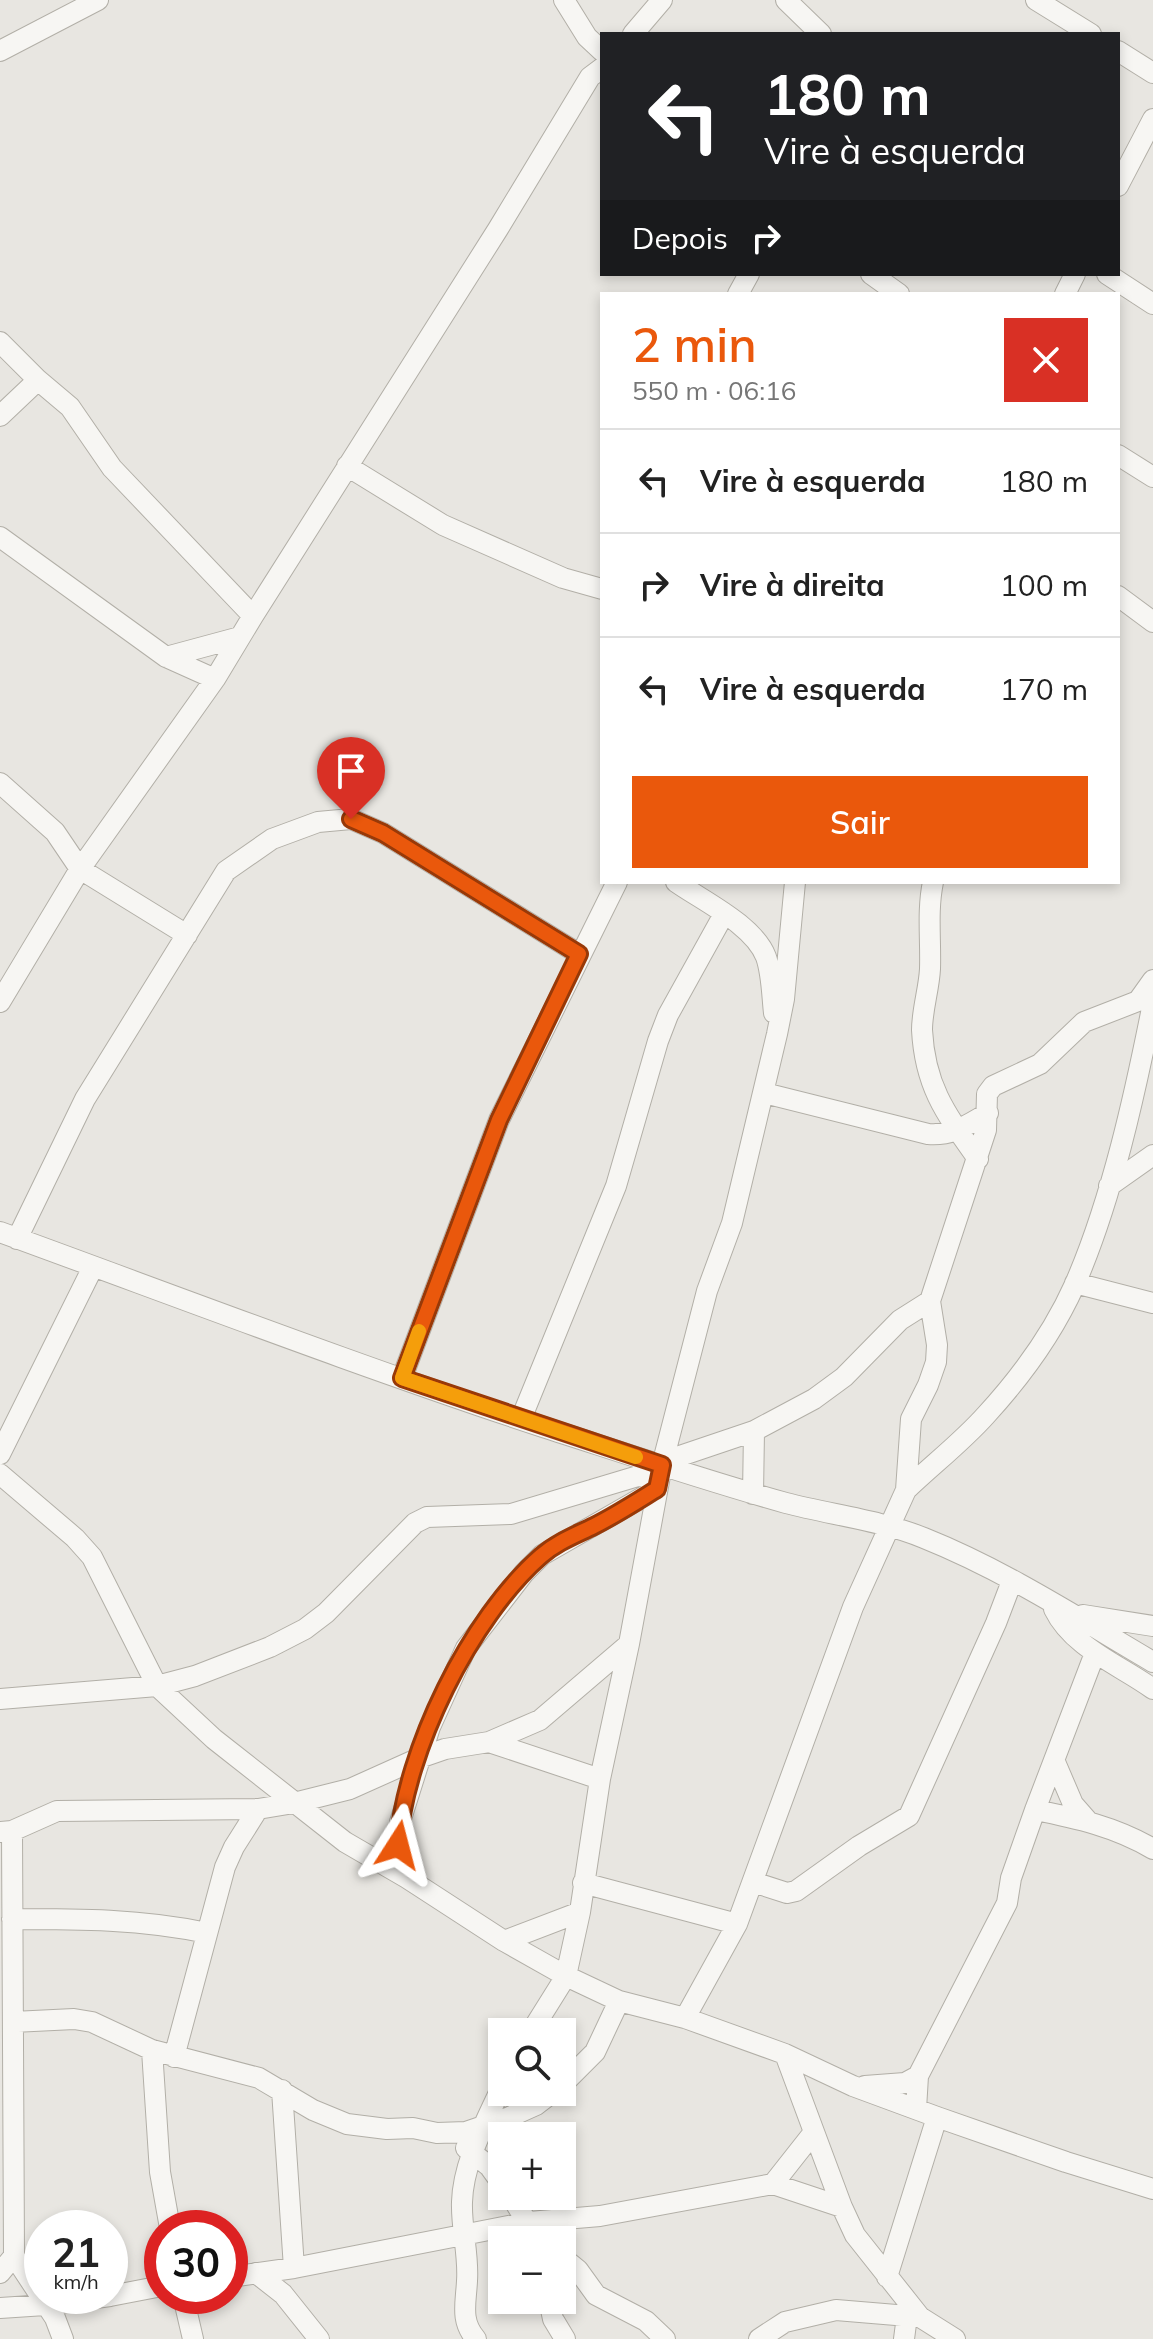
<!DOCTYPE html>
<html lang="pt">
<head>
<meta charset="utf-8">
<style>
  body { margin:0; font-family:Mulish,sans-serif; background:#f6f6f6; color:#222; height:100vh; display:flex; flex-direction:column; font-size:30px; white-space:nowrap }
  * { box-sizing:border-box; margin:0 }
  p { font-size:26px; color:#767676 }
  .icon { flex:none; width:44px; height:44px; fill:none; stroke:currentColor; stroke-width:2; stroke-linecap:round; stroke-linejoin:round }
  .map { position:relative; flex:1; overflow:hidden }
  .panel { position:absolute; left:600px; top:292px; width:520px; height:592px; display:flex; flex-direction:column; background:#fff; border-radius:0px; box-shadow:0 4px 12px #0003 }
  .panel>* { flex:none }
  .banner { position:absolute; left:600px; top:32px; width:520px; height:244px; border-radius:0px; box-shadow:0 4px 12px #0003; background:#202124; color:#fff; overflow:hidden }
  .tools { position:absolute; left:488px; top:2018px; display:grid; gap:16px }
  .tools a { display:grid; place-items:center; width:88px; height:88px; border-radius:0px; background:#fff; box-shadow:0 4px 12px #0003; font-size:40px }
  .speed { position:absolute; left:24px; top:2210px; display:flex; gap:16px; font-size:40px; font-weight:700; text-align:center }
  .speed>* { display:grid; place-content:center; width:104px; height:104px; border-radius:50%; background:#fff; box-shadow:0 4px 12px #0003; line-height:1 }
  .speed small { font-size:20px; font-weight:400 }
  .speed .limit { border:12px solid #d22; background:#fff; color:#111 }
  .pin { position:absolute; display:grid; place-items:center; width:68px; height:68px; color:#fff; margin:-82px -34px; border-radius:50% 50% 50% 0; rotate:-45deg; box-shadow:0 0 8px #0007 }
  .pin .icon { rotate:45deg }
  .me { position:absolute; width:88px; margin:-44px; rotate:9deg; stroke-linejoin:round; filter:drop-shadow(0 0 6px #0008) }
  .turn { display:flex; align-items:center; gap:28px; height:168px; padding:0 32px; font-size:36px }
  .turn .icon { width:104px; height:104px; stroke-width:2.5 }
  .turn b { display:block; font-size:56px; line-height:68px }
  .then { display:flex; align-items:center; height:76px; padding:0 32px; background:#0003; gap:16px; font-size:30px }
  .round { display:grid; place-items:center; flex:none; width:84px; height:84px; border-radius:0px; background:#f6f6f6 }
  .head { display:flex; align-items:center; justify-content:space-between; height:136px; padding:0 32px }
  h1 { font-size:48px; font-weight:600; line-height:60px; color:#ea580c }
  .action { display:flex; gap:16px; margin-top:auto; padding:16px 32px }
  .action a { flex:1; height:92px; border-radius:0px; background:#ea580c; color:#fff; font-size:32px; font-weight:600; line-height:92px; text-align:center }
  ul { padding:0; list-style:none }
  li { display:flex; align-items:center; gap:24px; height:104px; padding:0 32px; border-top:2px solid #e0e0e0 }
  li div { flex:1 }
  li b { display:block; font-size:30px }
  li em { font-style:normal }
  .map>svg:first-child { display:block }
</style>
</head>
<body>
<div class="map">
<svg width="1153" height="2339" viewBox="0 0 1153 2339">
  <rect width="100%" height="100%" fill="#e8e6e1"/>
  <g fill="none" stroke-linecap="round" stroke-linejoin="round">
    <!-- minor casing -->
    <g stroke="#b2afa7" stroke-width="22">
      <path id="minor" d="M564,0L587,37L602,51
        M786,0L821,34
        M1036,0L1091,34
        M633,34L662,0
        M0,51L98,0
        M1118,51L1153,73
        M1118,186L1153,119
        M871,274L899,294
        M1107,274L1153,304
        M738,294L749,274
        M1065,294L1075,274
        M0,342L38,380L70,407L112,468L253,616
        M0,416L38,380
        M1118,455L1153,477
        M347,466L443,525L563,578L602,589
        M0,537L166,657L215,679
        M1118,596L1153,622
        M166,657L240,637
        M0,783L55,832L80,869L187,935
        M676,882C703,901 754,925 766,957C772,974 772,996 774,1013
        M933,882C927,911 931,940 930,969C929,989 922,1010 922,1030C925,1087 946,1114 978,1159
        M0,1002L80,869L215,679L253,616L498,229L590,77L602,68
        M764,1093L928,1134C953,1136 967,1125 988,1113
        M1109,1186L1153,1155
        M0,1232C181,1298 361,1367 543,1427C624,1453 704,1480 786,1503C832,1515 880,1520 924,1538C1004,1570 1078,1618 1153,1662
        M17,1239L85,1099L226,871L272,839L318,822L351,819L383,833L579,954
        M1075,1283L1153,1303
        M402,1378L499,1120L617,882
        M521,1419L616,1186L658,1041L668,1015L724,914
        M0,1454L93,1267
        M670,1468L680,1456L754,1431L814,1399L844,1377L900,1320L930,1301
        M0,1474L75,1538L92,1557L157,1686L214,1739L345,1842L407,1878L504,1941L566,1976L619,2001L685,2018L785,2054L853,2086L937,2117L1066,2162L1153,2189
        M906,1490C932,1465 962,1442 986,1415C1020,1378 1054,1331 1075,1284C1112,1199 1135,1094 1153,1003
        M753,1494L754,1431
        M1054,1609C1073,1648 1120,1665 1153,1689
        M1083,1615L1153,1626
        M0,1699L157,1686L195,1676L270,1647L305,1629L326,1613L415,1523L427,1517L511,1514L638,1476L659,1477
        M489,1742L600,1779
        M1055,1762L1073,1804L1087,1820
        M1035,1810C1076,1818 1116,1827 1153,1849
        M12,1831L14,2256L55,2318L63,2339
        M0,1832L12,1831L57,1811L258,1809L294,1803L350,1789L419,1758L445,1749L489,1742L540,1720L629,1644
        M407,1878L398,1845L400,1822L430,1727L466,1648L524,1573L542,1555L657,1489
        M753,1882L787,1893L796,1891L859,1846L909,1816L996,1623L1012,1581
        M583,1883L737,1924
        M12,1919C78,1919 142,1919 207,1933
        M504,1941L580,1912
        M685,2018L737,1924L853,1607L906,1490L911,1419L928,1385L936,1362L937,1345L930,1301L986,1130L987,1094L993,1086L1040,1064L1084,1022L1138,1001L1153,980
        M13,2022L74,2019L92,2022L152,2050L259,2078L313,2110L347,2124L387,2129L413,2128L437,2133L466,2132L507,2118L536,2105L553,2092
        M531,2032L566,1976L580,1912L600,1779L629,1644L662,1465L707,1291L732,1223L777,1034L784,999L795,882
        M152,2050L160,2172L170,2228
        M785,2054L842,2207L855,2235L920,2317L955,2339
        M174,2057L225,1867L234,1847L258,1809
        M562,2085L595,2052L619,2001
        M865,2086L905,2083L918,2076
        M282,2090L294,2268
        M916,2109L918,2076L1007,1903L1011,1878L1035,1810L1095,1653
        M466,2148L489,2166L502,2184
        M773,2184L814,2132
        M511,2196L538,2240
        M562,2257L578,2270L596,2295L646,2321L665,2339
        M0,2273L14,2256
        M256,2273L283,2294L319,2339
        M230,2277L294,2268L529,2222L600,2216L773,2184L842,2207
        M887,2277L937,2117
        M110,2296L162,2286
        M183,2296L193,2339
        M549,2300L553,2319L565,2339
        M0,2308L45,2305L110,2296
        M476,2339C460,2321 466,2303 467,2281C469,2255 461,2228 462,2202C463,2162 486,2122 502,2086
        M759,2339L785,2322L836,2310L920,2317
        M904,2339L907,2316"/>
    </g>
    <!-- minor -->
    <use href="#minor" stroke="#f7f6f3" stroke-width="20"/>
  </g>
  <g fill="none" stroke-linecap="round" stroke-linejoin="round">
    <!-- route casing -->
    <g stroke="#983908" stroke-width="20">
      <path id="route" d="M351,819L383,833L579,954L499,1120L402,1378L662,1465L657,1489C636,1502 616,1515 594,1526C576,1535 557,1542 541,1556C470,1618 405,1751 398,1845"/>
    </g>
    <!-- route -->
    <use href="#route" stroke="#ea580c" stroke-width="14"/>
    <!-- slow -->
    <path stroke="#f59e0b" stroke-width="14" d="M419,1331L402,1378L636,1457"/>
  </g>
</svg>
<div class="tools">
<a><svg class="icon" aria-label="search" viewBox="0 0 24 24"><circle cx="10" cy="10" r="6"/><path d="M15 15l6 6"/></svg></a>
<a>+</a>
<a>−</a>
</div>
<div class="speed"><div>21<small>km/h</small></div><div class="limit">30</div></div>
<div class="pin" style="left:351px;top:819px;background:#d93025"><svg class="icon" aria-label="arrive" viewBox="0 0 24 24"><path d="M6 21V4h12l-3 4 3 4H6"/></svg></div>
<svg class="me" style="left:398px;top:1845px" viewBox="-20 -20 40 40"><path d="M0-17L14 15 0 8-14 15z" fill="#ea580c" stroke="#fff" stroke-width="4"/></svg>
<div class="banner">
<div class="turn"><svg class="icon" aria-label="left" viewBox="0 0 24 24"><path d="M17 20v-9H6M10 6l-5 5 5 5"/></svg><div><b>180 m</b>Vire à esquerda</div></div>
<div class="then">Depois<svg class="icon" aria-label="right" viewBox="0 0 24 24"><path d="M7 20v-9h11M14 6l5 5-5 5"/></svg></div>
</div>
<section class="panel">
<div class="head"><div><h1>2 min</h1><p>550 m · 06:16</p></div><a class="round" style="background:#d93025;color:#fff"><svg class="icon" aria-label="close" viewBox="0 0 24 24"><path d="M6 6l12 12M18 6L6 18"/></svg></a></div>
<ul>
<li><svg class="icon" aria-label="left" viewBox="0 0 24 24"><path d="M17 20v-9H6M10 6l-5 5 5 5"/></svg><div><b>Vire à esquerda</b></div><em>180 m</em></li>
<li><svg class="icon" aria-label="right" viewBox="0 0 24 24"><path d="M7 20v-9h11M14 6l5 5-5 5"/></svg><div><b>Vire à direita</b></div><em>100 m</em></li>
<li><svg class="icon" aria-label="left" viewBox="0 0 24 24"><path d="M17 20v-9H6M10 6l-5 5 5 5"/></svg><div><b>Vire à esquerda</b></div><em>170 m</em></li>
</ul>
<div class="action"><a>Sair</a></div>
</section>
</div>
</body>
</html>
